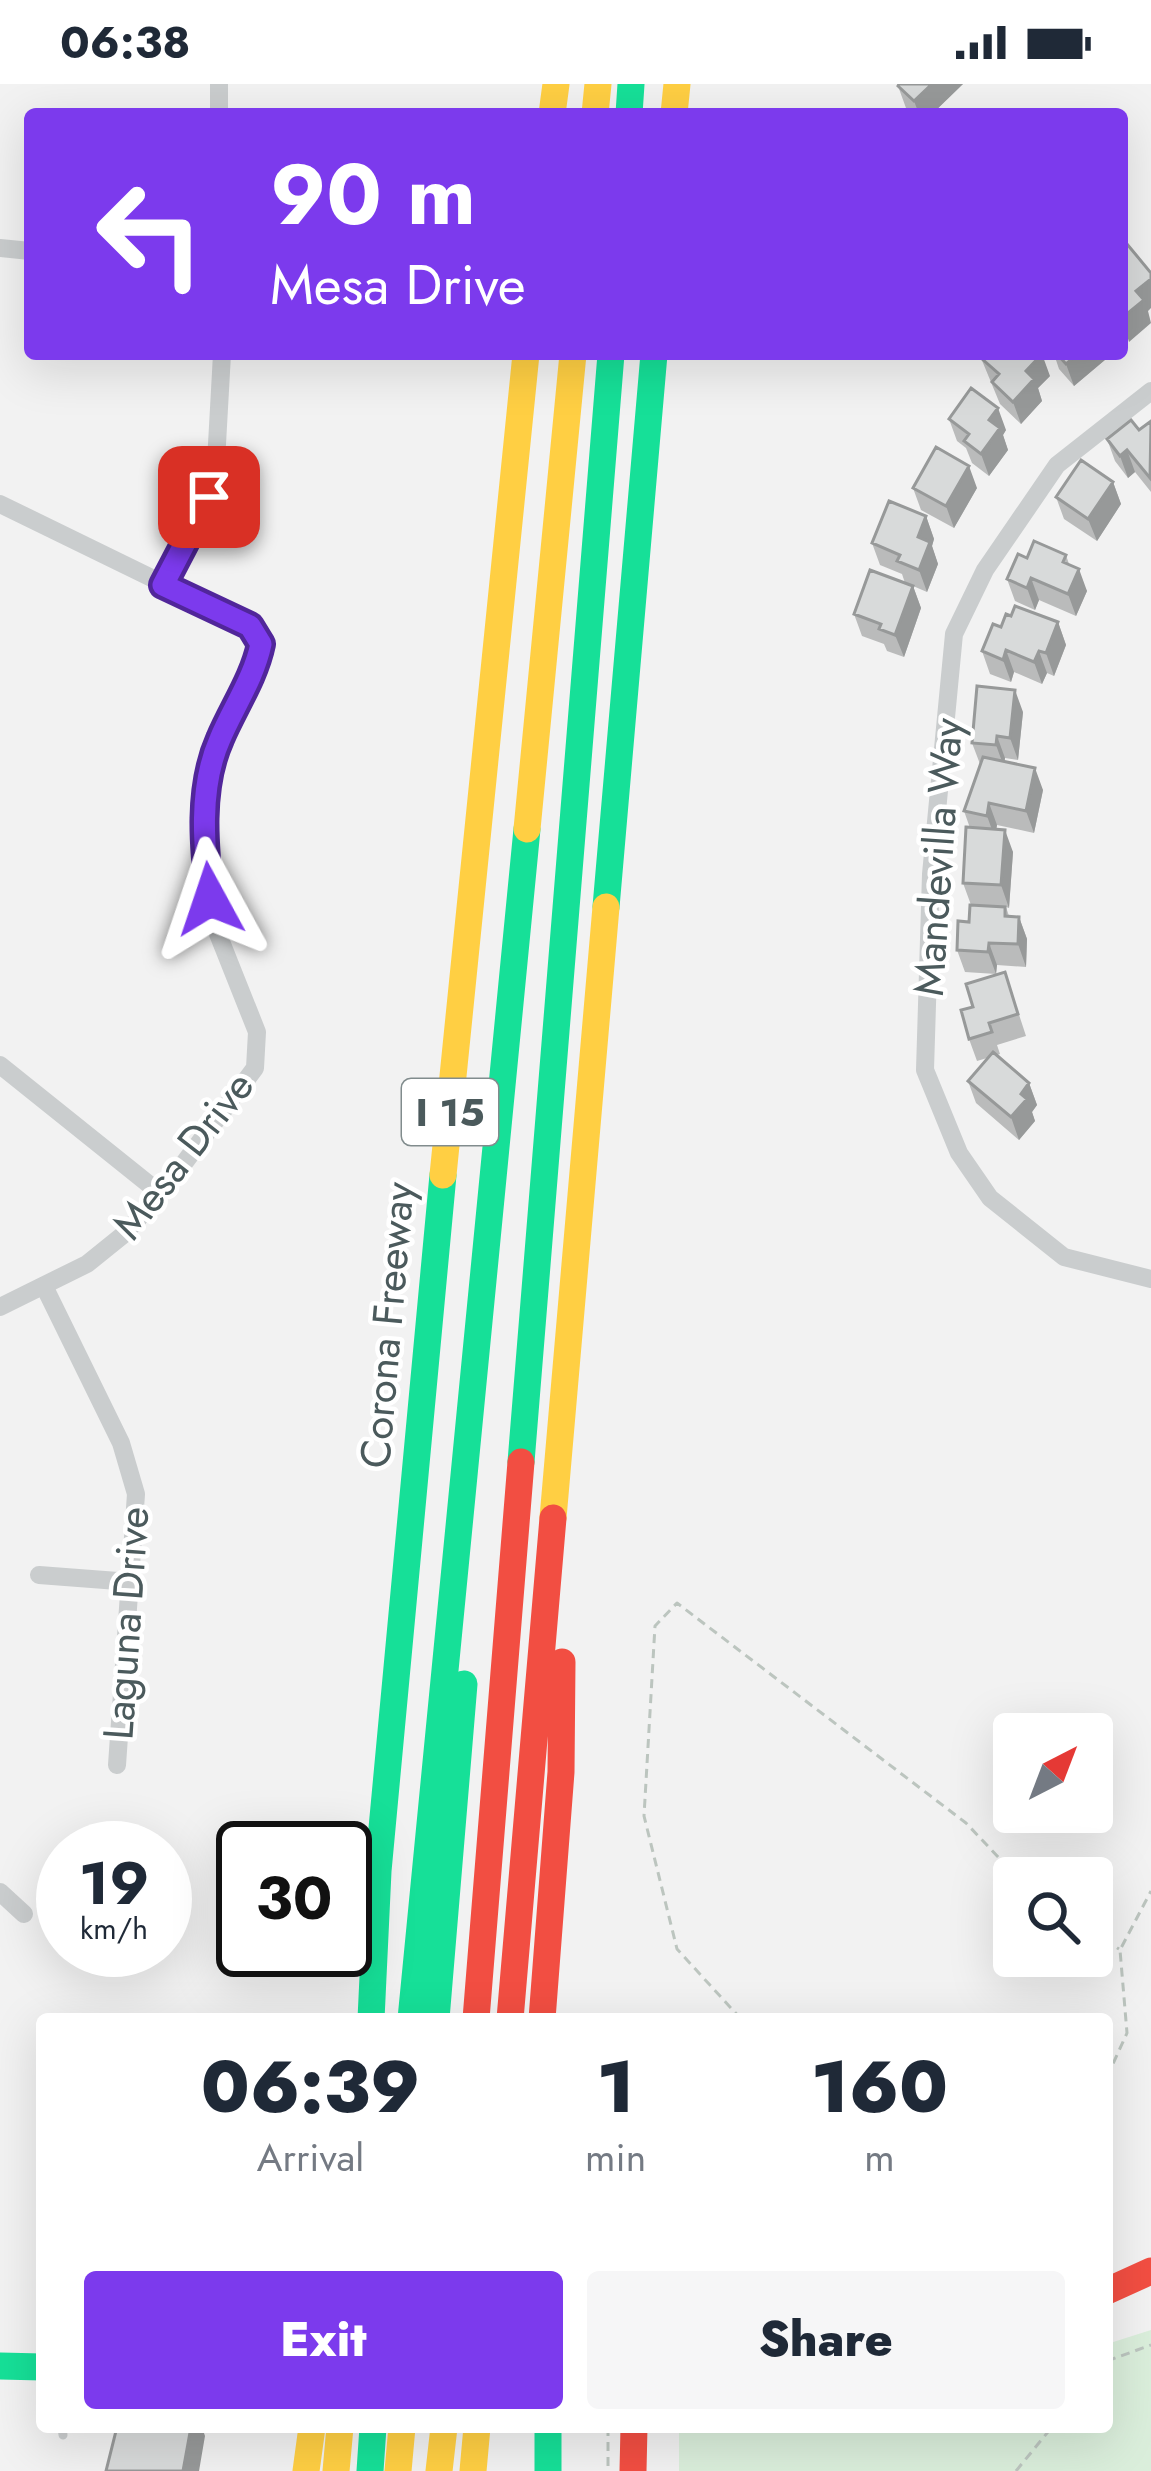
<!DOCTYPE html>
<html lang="en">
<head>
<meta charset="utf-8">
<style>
  body { margin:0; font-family:Jost,sans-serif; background:#f6f6f7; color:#1f2937; height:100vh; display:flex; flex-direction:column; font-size:45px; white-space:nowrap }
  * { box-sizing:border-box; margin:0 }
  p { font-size:39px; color:#747a83 }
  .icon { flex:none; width:66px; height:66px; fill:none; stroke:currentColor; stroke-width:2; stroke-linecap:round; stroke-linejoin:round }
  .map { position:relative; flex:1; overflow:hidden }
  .side { position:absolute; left:36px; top:1929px; width:1077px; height:420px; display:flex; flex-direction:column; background:#fff; border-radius:12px; box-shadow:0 12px 48px #0002 }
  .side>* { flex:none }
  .top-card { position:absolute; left:24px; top:24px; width:1104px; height:252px; border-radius:12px; box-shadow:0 12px 48px #0002; background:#7c3aed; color:#fff; overflow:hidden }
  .needle { width:78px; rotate:42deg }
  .buttons { position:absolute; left:993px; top:1629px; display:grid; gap:24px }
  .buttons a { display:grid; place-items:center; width:120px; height:120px; border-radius:12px; background:#fff; box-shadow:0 12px 48px #0002; font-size:60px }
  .speed { position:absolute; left:36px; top:1737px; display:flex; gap:24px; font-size:60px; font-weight:700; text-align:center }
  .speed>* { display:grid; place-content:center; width:156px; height:156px; border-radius:50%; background:#fff; box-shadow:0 12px 48px #0002; line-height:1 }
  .speed small { font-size:30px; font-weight:400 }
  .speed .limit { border:6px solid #111; border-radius:18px; background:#fff; color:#111 }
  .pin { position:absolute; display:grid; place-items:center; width:102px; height:102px; color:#fff; margin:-51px; border-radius:24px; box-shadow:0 6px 18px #0006 }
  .me { position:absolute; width:132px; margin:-66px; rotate:355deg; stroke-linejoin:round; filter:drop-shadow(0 0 9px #0008) }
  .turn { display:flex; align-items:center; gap:42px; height:252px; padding:0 48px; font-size:54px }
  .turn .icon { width:156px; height:156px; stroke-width:2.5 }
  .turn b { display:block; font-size:84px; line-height:102px }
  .eta { display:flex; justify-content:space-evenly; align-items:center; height:204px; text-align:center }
  .eta b { font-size:72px; font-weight:800; line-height:84px }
  .button { display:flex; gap:24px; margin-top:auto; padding:24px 48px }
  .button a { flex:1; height:138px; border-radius:12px; background:#7c3aed; color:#fff; font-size:48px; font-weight:800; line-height:138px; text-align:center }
  .button a+a { background:#f6f6f7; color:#1f2937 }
  .status { display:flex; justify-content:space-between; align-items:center; height:84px; padding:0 60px; background:#fff; direction:ltr }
  .status svg { height:33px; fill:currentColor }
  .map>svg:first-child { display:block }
</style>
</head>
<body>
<div class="status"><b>06:38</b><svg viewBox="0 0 49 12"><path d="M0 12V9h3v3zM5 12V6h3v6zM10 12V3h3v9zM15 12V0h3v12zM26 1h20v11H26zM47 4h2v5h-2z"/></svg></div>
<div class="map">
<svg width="1151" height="2387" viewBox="0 0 1151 2387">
  <rect width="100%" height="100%" fill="#f2f2f2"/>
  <!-- green -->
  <path fill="#daeedb" d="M1151,2246V2387H679V2343H1107V2260Z"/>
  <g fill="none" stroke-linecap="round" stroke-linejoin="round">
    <!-- path -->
    <path stroke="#bcc5bf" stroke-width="3" stroke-dasharray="9 6" stroke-linecap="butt" d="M1092,1847L1119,1865
      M741,1935L677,1865L644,1732L655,1542L677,1519L966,1739L1018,1794
      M1107,1993L1127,1949L1120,1866L1151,1807
      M1107,2277L1151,2261
      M608,2343V2383
      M1016,2387L1052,2343"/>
    <!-- lane -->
    <path stroke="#cacdce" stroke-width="9" d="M62,2343L63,2351"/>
    <!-- street -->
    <path stroke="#cacdce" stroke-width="18" d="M219,0V30
      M0,164L30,167
      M1151,307L1057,381L985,486L954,550L931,790L925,986L959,1069L990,1114L1064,1173L1151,1195
      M0,420L250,542L261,560L214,674L205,750L218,850L257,948L255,984L161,1110L123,1151L87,1180L0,1223
      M163,501L215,396L222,270
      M0,981L161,1110
      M44,1202L121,1359L136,1410L117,1681
      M39,1491L131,1498
      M0,1808L24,1830"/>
    <!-- fast -->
    <path stroke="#16e098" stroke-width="27" d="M629,30L631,0
      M606,823L654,270
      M521,1378L611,270
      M371,1935L378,1787L443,1091
      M411,1935L527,745
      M436,1935L464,1600
      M0,2282L42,2283
      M548,2343V2387
      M370,2387L373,2343"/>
    <!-- slow -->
    <path stroke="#ffcf43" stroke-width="27" d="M552,30L556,0
      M595,30L598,0
      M674,30L677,0
      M527,745L573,270
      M443,1091L526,270
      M553,1434L606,823
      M306,2387L312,2343
      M336,2387L340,2343
      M398,2387L402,2343
      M439,2387L444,2343
      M473,2387L477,2343"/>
    <!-- jam -->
    <path stroke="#f24e42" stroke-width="27" d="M476,1935L521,1378
      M510,1935L553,1434
      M542,1935L561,1688L562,1578
      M1107,2207L1151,2187
      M633,2387L634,2343"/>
  </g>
  <!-- wall -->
  <path fill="#babbbb" d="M963,0L932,30H913L906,24L898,2Z
    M1054,270H1112L1074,302L1059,285Z
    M981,274L1050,292L1038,304L1042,317L1021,340L1000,320Z
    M949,335L1006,346L1003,351L1008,366L989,392L972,379L966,364L957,357Z
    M1151,337V408L1135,388L1128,394L1115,377L1107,355L1139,346Z
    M1113,398L1121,420L1097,457L1064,435L1056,413Z
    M913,404H977L954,444L921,426Z
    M926,432L934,455L932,462L938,480L927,508L913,502L921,524L904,573L887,567L884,560L862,552L854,530L905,499L902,490L880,481L872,459Z
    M1066,471L1069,480L1087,507L1076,532L1039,516L1035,526L1015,517L1007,495L1027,474Z
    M1011,532L1058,538L1066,561L1054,592L1047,589L1042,600L1014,588L1011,598L990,590L982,567Z
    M1023,628L1018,676L1005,674L1004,677L1043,706L1034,749L997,741L996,745L1013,768L1009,824L1006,823L1009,832L1019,833L1027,855L1026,883L997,881L996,890L965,888L957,866L969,838L971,821L963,799L970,744L964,727L980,680L972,659Z
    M1005,888L1026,952L997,961L1000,970L997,971L1029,999L1037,1021L1032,1028L1035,1037L1019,1056L976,1019L968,997L987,974L977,977L969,955L973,923Z"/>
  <!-- shaded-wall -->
  <path fill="#979999" d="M932,0H963L932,30H919L914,17Z
    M1151,195V224L1148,227L1151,239L1129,258L1122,234L1136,207Z
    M1042,270L1050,292L1038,304L1042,317L1021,340L1013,318L1026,287Z
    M1078,270H1112L1074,302L1066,280Z
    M998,324L1006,346L1003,351L1008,366L989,392L981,370L989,336Z
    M1127,366L1135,388L1128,394L1120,372Z
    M969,382L977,404L954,444L946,422Z
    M1113,398L1121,420L1097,457L1088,435Z
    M926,432L934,455L932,462L938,480L927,508L919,486L918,453Z
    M1079,485L1087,507L1076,532L1068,510Z
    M1031,494L1039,516L1035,526L1027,504Z
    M913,502L921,524L904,573L895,551Z
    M1058,538L1066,561L1054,592L1046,569Z
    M1006,566L1014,588L1011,598L1003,576Z
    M1039,567L1047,589L1042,600L1034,578Z
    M1015,606L1023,628L1018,676L1010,654Z
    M997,652L1005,674L1004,683L996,661Z
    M1035,684L1043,706L1034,749L1026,727Z
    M989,719L997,741L995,754L987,732Z
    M1005,746L1013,768L1009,824L1001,801Z
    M1019,833L1027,855L1026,883L1018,860Z
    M989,859L997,881L996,890L988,868Z
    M1029,999L1037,1021L1032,1028L1035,1037L1019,1056L1011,1033L1021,1010Z
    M191,2343H202L205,2352L199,2387H183Z"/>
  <!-- building -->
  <path fill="#d8dada" stroke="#979999" stroke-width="3" d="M899,0H932L914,17L898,2Z
    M1122,154L1151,189V195L1136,207L1144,216L1122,234Z
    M985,270H1042L1026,287L1034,295L1013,318L992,298L999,290L981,274Z
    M1057,270H1078L1066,280Z
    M971,304L998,324L989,336L1000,344L981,370L964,357L969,350L949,335Z
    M1131,336L1139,346L1151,337L1150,394L1127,366L1120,372L1107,355Z
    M936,363L969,382L946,422L913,404Z
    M1081,376L1113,398L1088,435L1056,413Z
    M889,417L926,432L918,453L930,458L919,486L897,477L900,471L872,459Z
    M1034,457L1066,471L1063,478L1079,485L1068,510L1031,494L1027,504L1007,495L1018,470L1027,474Z
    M870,486L913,502L895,551L879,545L881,540L854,530Z
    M1015,522L1058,538L1046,569L1039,567L1034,578L1006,566L1003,576L982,567L993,540L1001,543L1006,530L1011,532Z
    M977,602L1015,606L1010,654L997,652L996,661L972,659Z
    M983,673L1035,684L1026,727L989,719L987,732L964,727Z
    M966,743L1005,746L1001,801L963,799Z
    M970,821L1005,823V832L1019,833L1018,860L989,859L988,868L957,866L958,837L969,838Z
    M1005,888L1018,930L989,939L992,948L969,955L961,926L973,923L966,900Z
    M993,968L1029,999L1021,1010L1027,1015L1011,1033L968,997Z
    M117,2343H191L183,2387H106Z"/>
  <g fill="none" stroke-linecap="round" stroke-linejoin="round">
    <!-- route casing -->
    <g stroke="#51269a" stroke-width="30">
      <path id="route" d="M209,413L163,501L250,542L261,560C254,594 233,624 220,655C198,704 204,764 210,815"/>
    </g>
    <!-- route -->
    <use href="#route" stroke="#7c3aed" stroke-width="21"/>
  </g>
  <g text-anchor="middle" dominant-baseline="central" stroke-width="9" stroke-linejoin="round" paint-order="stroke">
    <!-- shield labels -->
    <rect fill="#fff" stroke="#818c8d" stroke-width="3" x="402" y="995" width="96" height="66" rx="9"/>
    <g font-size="39" font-weight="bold" fill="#4b5a5c">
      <text x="450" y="1028">I 15</text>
    </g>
    <!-- street labels -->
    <g font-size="42" fill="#4b5a5c" stroke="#fff">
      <text transform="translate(938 773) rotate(-86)">Mandevilla Way</text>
      <text transform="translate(183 1071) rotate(-52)">Mesa Drive</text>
      <text transform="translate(387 1241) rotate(-85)">Corona Freeway</text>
      <text transform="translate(126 1539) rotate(-86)">Laguna Drive</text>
    </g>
  </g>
</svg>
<div class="buttons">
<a><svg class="needle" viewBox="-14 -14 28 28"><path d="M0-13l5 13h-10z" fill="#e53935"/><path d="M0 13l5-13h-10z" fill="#747a83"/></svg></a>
<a><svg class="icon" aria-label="search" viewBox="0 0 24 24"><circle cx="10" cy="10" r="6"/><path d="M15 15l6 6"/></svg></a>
</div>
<div class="speed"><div>19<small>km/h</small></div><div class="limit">30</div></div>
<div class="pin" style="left:209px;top:413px;background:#d93025"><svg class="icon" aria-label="arrive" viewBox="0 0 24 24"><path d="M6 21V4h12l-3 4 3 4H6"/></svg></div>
<svg class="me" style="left:210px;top:815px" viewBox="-20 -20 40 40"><path d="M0-17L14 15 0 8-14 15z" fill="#7c3aed" stroke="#fff" stroke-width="4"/></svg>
<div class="top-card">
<div class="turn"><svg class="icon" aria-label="left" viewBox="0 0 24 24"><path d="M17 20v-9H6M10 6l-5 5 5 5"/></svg><div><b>90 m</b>Mesa Drive</div></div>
</div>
<section class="side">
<div class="eta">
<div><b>06:39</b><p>Arrival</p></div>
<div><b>1</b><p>min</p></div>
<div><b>160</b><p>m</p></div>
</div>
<div class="button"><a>Exit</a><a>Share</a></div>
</section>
</div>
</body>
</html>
